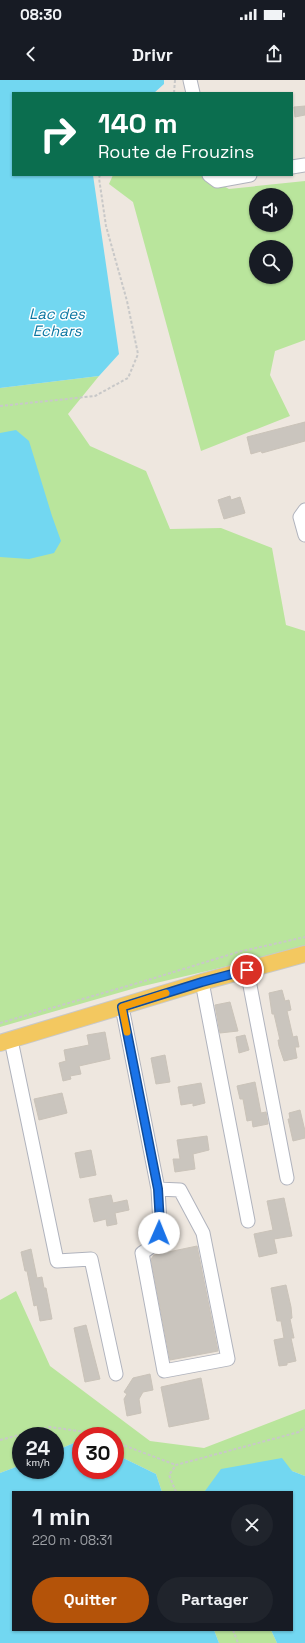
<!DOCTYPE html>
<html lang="fr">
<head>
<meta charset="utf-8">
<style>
  body { margin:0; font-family:"Space Grotesk",sans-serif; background:#20242c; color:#f1f3f6; height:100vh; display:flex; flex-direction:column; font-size:15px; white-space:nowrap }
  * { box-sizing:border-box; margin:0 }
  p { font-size:13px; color:#9ea1a6 }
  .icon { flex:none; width:22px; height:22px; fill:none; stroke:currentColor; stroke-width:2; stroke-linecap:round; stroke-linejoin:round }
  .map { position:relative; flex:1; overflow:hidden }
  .side { position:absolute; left:12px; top:1411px; width:281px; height:140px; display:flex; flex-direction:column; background:#171b24; border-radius:0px; box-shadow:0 1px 3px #0004 }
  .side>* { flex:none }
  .guide { position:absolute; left:12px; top:12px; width:281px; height:84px; border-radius:0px; box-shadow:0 1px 3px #0004; background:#0b6e4f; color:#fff; overflow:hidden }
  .fabs { position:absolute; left:249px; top:108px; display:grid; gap:8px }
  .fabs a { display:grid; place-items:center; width:44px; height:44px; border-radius:50%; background:#171b24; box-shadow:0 1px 3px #0004; font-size:20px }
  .speed { position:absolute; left:12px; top:1347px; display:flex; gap:8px; font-size:20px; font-weight:700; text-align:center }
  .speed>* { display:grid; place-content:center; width:52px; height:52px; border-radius:50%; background:#171b24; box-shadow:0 1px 3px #0004; line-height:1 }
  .speed small { font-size:10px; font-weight:400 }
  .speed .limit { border:6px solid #d22; background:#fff; color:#111 }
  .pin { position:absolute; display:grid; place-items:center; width:34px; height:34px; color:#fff; margin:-17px; border:2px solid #fff; border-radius:50%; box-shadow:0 1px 4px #0007 }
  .me { position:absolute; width:44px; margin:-22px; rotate:1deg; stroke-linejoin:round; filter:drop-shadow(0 0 3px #0008) }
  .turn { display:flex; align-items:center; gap:14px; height:84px; padding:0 20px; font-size:18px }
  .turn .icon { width:52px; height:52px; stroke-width:2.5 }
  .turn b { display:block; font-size:28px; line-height:34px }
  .round { display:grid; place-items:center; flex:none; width:42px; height:42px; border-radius:21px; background:#20242c }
  .head { display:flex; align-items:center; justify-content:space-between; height:68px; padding:0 20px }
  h1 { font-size:24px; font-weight:700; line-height:30px }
  .button { display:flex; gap:8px; margin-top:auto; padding:8px 20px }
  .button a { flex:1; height:46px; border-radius:24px; background:#b45309; color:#fff; font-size:16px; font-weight:700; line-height:46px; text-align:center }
  .button a+a { background:#20242c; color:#f1f3f6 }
  .status { display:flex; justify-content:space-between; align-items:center; height:28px; padding:0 20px; background:#171b24; direction:ltr }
  .status svg { height:11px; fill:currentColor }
  header { display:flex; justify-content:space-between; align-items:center; height:52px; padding:0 20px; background:#171b24; font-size:18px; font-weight:700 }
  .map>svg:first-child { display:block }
</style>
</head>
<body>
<div class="status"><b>08:30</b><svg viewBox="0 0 49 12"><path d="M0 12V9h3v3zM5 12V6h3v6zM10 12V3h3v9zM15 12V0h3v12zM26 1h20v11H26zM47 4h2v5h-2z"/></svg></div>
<header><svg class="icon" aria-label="back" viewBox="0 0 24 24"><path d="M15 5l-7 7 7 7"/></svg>Drivr<svg class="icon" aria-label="share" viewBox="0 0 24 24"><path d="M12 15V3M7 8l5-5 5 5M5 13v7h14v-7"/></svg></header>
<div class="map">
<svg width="305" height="1563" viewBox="0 0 305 1563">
  <rect width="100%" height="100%" fill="#eee7df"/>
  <!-- green -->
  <path fill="#b9e59c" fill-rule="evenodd" d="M113,95H203L229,109L305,101V260L275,271L270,295L290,336L201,371L133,122L109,104ZM256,115H286V145H256ZM256,167H286V197H256Z
    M99,296L68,334L90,366L146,391L170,449L221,448L272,468L286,545L305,551V868L139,907L0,947V308Z
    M16,1211L50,1286L150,1361L204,1368L305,1329V1396L292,1391L205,1411V1412H162L156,1394L115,1374V1356H81V1360L55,1371V1356H21V1385L0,1393V1220Z
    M214,1550H271L277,1563H219Z"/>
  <!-- water -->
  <path fill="#72d7f1" d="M0,0H164V4L154,13H13V95H93L119,274L99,296L0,308Z
    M16,350L29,361L52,436L61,461L54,473L29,479L0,477V353Z
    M81,1360V1390H115V1374L156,1394L162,1412H13V1550H214L219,1563H0V1393L21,1385V1390H55V1371Z
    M282,1378L292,1391L305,1396V1563H277L271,1550H292V1412H205V1411L221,1389Z"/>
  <!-- building -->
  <path fill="#cac5be" stroke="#cac3b9" d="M305,26V35L295,37L294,27Z
    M305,342V361L262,373L261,371L251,374L247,357Z
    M230,416L231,420L240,417L245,433L224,439L218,420Z
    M282,910L285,921L289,920L291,930L287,931L293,957L297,956L299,967H295L297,978L284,981L279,966L278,960H280L274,934H272L269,913Z
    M230,922L238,951L220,953L215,925Z
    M105,952L110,979L79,986L81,994L70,996L71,999L63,1001L59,983L66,981L64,970L89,965L87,955Z
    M245,955L249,970L239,973L236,957Z
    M165,975L170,1002L156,1004L151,978Z
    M255,1002L261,1033L266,1032L268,1044L253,1047L252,1040L247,1041L243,1019H240L237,1006Z
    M201,1003L205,1023L193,1026V1023L181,1025L178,1007Z
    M62,1013L67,1033L39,1040L34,1019Z
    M300,1030L305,1051V1058L293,1061L288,1039H290L289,1033Z
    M207,1056L209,1070L193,1074L195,1089L175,1092L173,1079H180L177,1060Z
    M91,1070L96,1095L80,1098L75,1073Z
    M111,1115L113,1123L127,1120L129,1130L115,1133L117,1144L107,1146L106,1139L94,1142L89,1119Z
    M284,1118L292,1156L274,1159L277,1173L259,1177L254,1154L273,1150L267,1121Z
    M197,1166L218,1271L170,1280L151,1179L154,1175Z
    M31,1169L37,1198L42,1197L44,1208H46L52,1239L40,1241L37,1225L34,1226L27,1191H25L21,1172Z
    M286,1205L291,1227L292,1238L290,1239L294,1258H291L296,1281L287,1283V1285L279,1286L274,1260L284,1258L281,1241H277L271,1208Z
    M86,1245L100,1299L85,1302L74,1248Z
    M150,1294L153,1310L143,1312L139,1319L141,1333L127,1336L124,1319L127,1314L124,1312L133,1298Z
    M201,1298L209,1339L169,1347L161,1307Z"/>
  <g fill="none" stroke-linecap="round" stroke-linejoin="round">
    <!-- minor casing -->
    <g stroke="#b0b3bd" stroke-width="15">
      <path id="minor" d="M190,0L193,13
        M292,87L305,85
        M209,95L217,101L250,95
        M305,430L300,437L305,455
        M247,890L287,1098
        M202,902L248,1141
        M122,927L158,1109L160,1144L158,1162L142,1173L164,1291L228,1279L203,1153L180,1110L158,1109
        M11,960L57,1181L91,1179L116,1294"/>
    </g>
    <!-- major casing -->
    <g stroke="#c8c8c8" stroke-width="18">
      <path id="major" d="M0,963L202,902L305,874"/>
    </g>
    <!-- path -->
    <path stroke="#c8c8c8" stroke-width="2" stroke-dasharray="3 2" stroke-linecap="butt" d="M174,13L175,0
      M0,326L95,316L128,298L138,274L127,221L106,146L99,98L100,95
      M0,943L148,900L238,872L305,857
      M0,1360L50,1347L93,1353L100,1356
      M115,1362L176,1385
      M176,1412L169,1395L176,1385L299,1352L305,1347
      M233,1550L238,1563"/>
    <!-- minor -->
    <use href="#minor" stroke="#fff" stroke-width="13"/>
    <!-- major -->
    <use href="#major" stroke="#f3c860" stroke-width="16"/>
  </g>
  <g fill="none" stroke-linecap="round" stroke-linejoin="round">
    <!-- route casing -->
    <g stroke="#114b97" stroke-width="10">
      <path id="route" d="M159,1153L160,1144L158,1109L122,927L202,902L247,890"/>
    </g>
    <!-- route -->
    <use href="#route" stroke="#1a73e8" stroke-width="7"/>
    <!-- slow -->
    <path stroke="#f59e0b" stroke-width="7" d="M127,952L122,927L166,913"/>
  </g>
  <g text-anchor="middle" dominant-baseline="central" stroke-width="3" stroke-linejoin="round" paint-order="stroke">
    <!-- water labels -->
    <g font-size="15" font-style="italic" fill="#0c77a2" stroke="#fff">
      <text x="57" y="233">Lac des<tspan x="57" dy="17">Echars</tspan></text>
    </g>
  </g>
</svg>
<div class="fabs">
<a><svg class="icon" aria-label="sound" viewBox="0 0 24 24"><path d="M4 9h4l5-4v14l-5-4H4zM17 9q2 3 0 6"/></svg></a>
<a><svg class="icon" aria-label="search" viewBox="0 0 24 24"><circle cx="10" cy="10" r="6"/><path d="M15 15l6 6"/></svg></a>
</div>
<div class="speed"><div>24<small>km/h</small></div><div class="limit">30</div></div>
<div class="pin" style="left:247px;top:890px;background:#d93025"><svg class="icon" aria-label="arrive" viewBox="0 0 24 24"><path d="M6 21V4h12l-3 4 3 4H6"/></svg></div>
<svg class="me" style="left:159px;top:1153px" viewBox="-20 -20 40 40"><circle r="19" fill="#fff"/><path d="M0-13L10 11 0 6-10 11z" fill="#1a73e8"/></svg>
<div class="guide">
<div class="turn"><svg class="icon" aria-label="right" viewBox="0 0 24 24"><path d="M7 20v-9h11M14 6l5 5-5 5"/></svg><div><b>140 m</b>Route de Frouzins</div></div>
</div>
<section class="side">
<div class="head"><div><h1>1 min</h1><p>220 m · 08:31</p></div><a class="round"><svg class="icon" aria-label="close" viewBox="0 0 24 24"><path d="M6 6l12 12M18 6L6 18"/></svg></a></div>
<div class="button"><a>Quitter</a><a>Partager</a></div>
</section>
</div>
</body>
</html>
